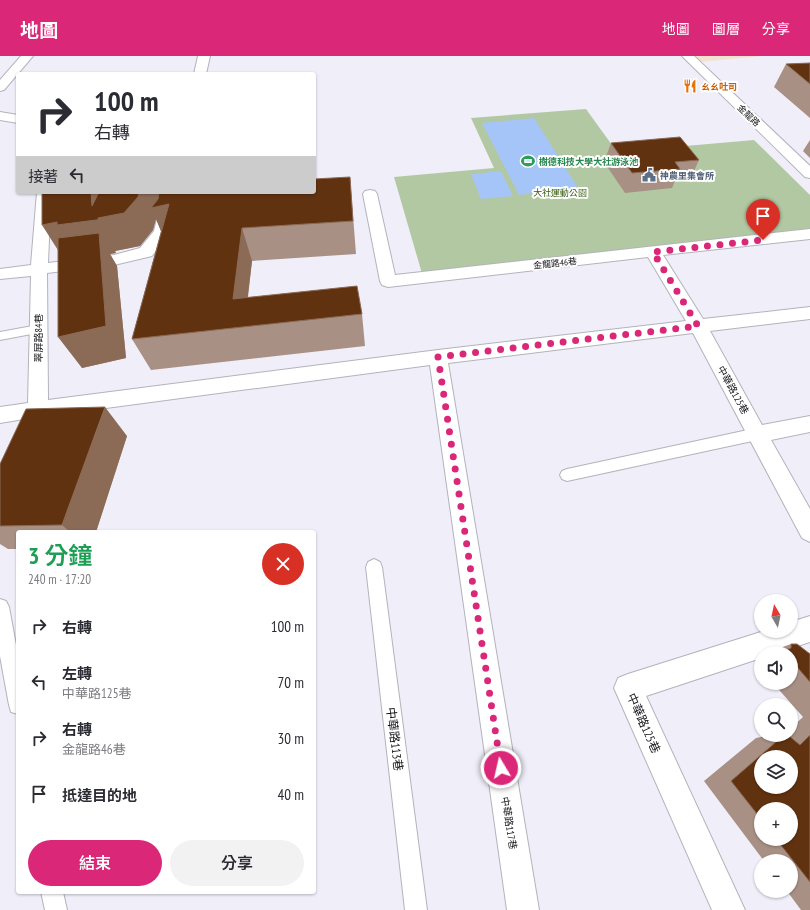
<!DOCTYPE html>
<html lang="zh-TW">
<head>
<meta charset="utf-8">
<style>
  body { margin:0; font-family:"PT Sans Narrow","Noto Sans TC",sans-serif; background:#f2f2f3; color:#2b2b33; height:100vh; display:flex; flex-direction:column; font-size:15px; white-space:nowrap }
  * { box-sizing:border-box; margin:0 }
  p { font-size:13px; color:#7c7c81 }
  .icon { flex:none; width:22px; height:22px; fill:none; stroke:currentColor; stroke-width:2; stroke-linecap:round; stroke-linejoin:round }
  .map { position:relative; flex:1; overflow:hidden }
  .drawer { position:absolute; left:16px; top:474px; width:300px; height:364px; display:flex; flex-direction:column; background:#fff; border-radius:4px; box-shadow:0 1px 3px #0004 }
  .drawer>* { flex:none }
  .guide { position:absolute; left:16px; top:16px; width:300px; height:122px; border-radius:4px; box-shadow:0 1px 3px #0004; background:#fff; color:#2b2b33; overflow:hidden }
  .needle { width:26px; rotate:351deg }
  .fabs { position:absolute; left:754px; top:538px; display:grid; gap:8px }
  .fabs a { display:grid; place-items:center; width:44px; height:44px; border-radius:50%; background:#fff; box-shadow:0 1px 3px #0004; font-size:20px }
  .pin { position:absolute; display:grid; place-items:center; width:34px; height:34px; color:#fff; margin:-41px -17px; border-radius:50% 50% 50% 0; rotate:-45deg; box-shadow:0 0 4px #0007 }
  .pin .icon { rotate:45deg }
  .me { position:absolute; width:44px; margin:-22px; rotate:351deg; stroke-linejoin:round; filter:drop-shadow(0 0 3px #0008) }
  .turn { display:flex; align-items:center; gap:14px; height:84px; padding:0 12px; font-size:18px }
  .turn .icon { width:52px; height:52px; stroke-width:2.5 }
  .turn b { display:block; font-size:28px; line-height:34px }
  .then { display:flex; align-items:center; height:38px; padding:0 12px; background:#0003; gap:8px; font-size:15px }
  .round { display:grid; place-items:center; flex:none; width:42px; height:42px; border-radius:21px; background:#f2f2f3 }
  .headline { display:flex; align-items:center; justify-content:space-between; height:68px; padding:0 12px }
  h1 { font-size:24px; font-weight:600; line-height:30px; color:#1e9e55 }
  .button { display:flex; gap:8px; margin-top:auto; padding:8px 12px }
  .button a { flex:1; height:46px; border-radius:24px; background:#db2777; color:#fff; font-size:16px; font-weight:600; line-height:46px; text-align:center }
  .button a+a { background:#f2f2f3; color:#2b2b33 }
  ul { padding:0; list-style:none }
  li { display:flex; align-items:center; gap:12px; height:56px; padding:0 12px }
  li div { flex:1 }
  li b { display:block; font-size:15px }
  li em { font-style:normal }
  header { display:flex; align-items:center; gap:24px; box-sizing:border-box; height:56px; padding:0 20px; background:#db2777; color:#fff }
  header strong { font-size:19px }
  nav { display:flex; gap:22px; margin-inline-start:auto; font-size:14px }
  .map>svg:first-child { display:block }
</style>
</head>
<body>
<header>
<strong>地圖</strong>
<nav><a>地圖</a><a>圖層</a><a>分享</a></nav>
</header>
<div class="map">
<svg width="810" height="854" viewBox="0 0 810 854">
  <rect width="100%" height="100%" fill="#efeef9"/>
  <!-- commercial -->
  <path fill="#f3e2d1" d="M692,0H763L699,6Z"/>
  <!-- green -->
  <path fill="#b2c8a3" d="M586,53L617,96L754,84L810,139V178L423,221L394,121L494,112L471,62Z"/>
  <!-- water -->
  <path fill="#a5c4f7" d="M534,62L578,132L519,139L482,67Z
    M501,115L513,140L481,143L471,118Z"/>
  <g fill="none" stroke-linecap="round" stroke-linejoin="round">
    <!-- service casing -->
    <g stroke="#b3b3bd" stroke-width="2">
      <path id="service" d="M38,269L42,270L44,273L42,276L0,284V276Z
        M757,372L762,374L764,378L762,382L757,384L567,425L562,423L560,419L562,415L567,413Z
        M374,503L380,506L382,511L427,854H405L366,511L368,506Z
        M0,543L6,545L9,551L18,600V658L11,656L9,649L0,600Z
        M41,836H63L67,854H45Z"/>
    </g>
    <!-- minor casing -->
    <g stroke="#b3b3bd" stroke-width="2">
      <path id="minor" d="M21,0H33L4,34L0,35V24Z
        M198,0H210L206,18H194Z
        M682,0H694L810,110V122L805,121Z
        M0,56L18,59V67L0,64Z
        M370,134L375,135L377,138L395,219L810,173V183L663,199L703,263L810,251V263L710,275L762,369L810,360V376L771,384L810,453V486L802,482L693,277L448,307L539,854H507L430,309L46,360L40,373L33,375L26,373L23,367L24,363L0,367V351L28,347L31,220L0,223V213L31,209L37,136H51L48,207L114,199L140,192L154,175L164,136H178L170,176L152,200L114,209L47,217L48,344L438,294L686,265L648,201L388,231L382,229L380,225L363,138L365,135Z
        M810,560V586L776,597H761V602L646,640L745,854H712L614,632L618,622L628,618L764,575H791V566Z"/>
    </g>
    <!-- service -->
    <use href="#service" fill="#fff" fill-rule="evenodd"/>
    <!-- minor -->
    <use href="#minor" fill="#fff" fill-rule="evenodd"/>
  </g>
  <!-- wall -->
  <path fill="#a89084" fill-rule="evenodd" d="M810,7V62L774,31L786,8Z
    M810,84V102L803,95Z
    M611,87L699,104L690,124L675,125L672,132L625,137L604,106Z
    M350,121L356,198L252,205L248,241L362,258L365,290L151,314L132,283L161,175L156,163L153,174L140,190L115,195L116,197L110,198L117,210L126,302L82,312L58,193L42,136H314Z
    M127,380L96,476H18V493H8L0,488V408Z
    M791,588L810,598V854H801L787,835H791V805H764L704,725L756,682L773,679H791V672L803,661L773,627H791V597H766ZM761,753L791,783H761Z
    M761,603V612L755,606Z"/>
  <!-- shaded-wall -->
  <path fill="#8b6a56" d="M91,136H163L169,148L165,185L156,163L153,174L140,190L115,195L116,197L110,198L117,210L126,302L82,312L58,281L63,202L42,169L92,150Z
    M242,172L252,205L244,271L233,243Z
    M105,351L127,380L96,476H70L62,469Z"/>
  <!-- building -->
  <path fill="#603210" stroke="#8b6a56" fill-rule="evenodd" d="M810,7V28L786,8Z
    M680,81L699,104L675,106L680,113L632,117L611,87Z
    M350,121L353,165L242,172L233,243L357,230L362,258L132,283L169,148L151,152L158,143L159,136H314V123Z
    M42,136H91L92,150L99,136H139L138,141L124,157L98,162V164H96L57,169V166L42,169Z
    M99,177L106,270L58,281V182Z
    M105,351L62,469L0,470V408L26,353Z
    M791,588H797L810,598V626L791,604V597H785L783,595L791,592Z
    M784,679H788L800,689L810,679V826L776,783H791V753H761V763L731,725ZM761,701H791V731H761Z"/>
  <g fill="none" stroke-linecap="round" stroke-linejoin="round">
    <!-- route -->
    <path stroke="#db2777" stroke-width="7" stroke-dasharray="0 12.6" d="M501,712L438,301L698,270L653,196L763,184"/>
  </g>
  <!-- icons -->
  <defs>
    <g id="restaurant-bare" transform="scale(1.08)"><path d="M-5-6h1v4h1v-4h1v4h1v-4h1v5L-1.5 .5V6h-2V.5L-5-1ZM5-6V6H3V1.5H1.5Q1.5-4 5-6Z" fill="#e8710a" stroke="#fff" stroke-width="2.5" paint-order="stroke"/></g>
    <g id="stadium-bare" transform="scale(1.08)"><path d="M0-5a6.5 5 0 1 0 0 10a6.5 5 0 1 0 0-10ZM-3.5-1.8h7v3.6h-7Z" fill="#2e9e5b" stroke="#fff" stroke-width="2.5" paint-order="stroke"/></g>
    <g id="civic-bare" transform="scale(1.08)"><path d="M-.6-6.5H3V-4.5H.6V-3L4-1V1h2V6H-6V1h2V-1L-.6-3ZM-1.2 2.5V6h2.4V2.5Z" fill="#5c6f8a" stroke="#fff" stroke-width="2.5" paint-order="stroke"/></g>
  </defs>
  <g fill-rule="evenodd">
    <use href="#restaurant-bare" x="690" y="30"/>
    <use href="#stadium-bare" x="528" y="105"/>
    <use href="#civic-bare" x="649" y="119"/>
  </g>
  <g text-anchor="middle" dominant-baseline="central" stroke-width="4" stroke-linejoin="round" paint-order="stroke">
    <!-- far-food labels -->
    <g font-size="9" font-weight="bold" fill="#c56008" stroke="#fff" text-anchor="start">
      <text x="701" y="30">ㄠㄠ吐司</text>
    </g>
    <!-- far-street labels -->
    <g font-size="9" fill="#16161a" stroke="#fff">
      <text transform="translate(749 59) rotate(44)">金龍路</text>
      <text transform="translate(555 207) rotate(-6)">金龍路46巷</text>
    </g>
    <!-- far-leisure labels -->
    <g font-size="9" font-weight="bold" fill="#27864d" stroke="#fff" text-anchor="start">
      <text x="539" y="105">樹德科技大學大社游泳池</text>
    </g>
    <!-- far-service labels -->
    <g font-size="9" font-weight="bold" fill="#4e5e75" stroke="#fff" text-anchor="start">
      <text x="660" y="119">神農里集會所</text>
    </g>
    <!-- far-park labels -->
    <g font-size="9" fill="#345a0d" stroke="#fff">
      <text x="560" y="136">大社運動公園</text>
    </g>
    <!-- street labels -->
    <g font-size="10" fill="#16161a" stroke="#fff">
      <text transform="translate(38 282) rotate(-90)">翠屏路84巷</text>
      <text transform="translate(733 334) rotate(61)">中華路125巷</text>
      <text transform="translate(509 767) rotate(81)">中華路117巷</text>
    </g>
    <!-- near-street labels -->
    <g font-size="12" fill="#16161a" stroke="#fff">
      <text transform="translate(644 667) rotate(66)">中華路125巷</text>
      <text transform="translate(395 683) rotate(83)">中華路113巷</text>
    </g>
  </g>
</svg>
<div class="fabs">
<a><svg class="needle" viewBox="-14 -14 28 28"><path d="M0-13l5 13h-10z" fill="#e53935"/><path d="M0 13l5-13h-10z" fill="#7c7c81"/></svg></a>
<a><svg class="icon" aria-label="sound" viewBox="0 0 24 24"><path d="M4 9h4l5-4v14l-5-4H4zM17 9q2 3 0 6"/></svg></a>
<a><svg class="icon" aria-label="search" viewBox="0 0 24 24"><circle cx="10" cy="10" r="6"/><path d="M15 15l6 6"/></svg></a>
<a><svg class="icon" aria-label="layers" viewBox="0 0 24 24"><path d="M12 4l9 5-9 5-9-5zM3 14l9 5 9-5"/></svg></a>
<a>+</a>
<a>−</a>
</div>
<div class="pin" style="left:763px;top:184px;background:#d93025"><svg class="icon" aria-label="arrive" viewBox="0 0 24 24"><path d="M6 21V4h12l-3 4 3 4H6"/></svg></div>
<svg class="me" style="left:501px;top:712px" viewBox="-20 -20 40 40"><circle r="17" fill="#db2777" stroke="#fff" stroke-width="3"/><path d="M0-11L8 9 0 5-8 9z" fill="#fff"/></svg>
<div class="guide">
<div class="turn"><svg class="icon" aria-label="right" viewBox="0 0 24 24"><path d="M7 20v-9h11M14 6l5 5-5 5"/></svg><div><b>100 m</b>右轉</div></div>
<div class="then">接著<svg class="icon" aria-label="left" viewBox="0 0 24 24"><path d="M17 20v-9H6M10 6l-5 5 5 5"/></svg></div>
</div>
<section class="drawer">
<div class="headline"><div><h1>3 分鐘</h1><p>240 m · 17:20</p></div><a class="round" style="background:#d93025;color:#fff"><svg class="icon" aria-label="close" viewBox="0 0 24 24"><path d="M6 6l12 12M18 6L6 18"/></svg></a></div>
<ul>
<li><svg class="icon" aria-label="right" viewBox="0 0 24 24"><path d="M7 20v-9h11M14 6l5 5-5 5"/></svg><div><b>右轉</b></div><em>100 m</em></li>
<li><svg class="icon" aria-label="left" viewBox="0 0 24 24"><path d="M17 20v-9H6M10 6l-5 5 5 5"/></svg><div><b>左轉</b><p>中華路125巷</p></div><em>70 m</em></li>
<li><svg class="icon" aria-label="right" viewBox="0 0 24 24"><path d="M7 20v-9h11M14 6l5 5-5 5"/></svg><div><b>右轉</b><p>金龍路46巷</p></div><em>30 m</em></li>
<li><svg class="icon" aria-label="arrive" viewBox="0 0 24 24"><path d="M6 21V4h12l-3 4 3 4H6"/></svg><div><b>抵達目的地</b></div><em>40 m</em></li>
</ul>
<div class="button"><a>結束</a><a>分享</a></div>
</section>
</div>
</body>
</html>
